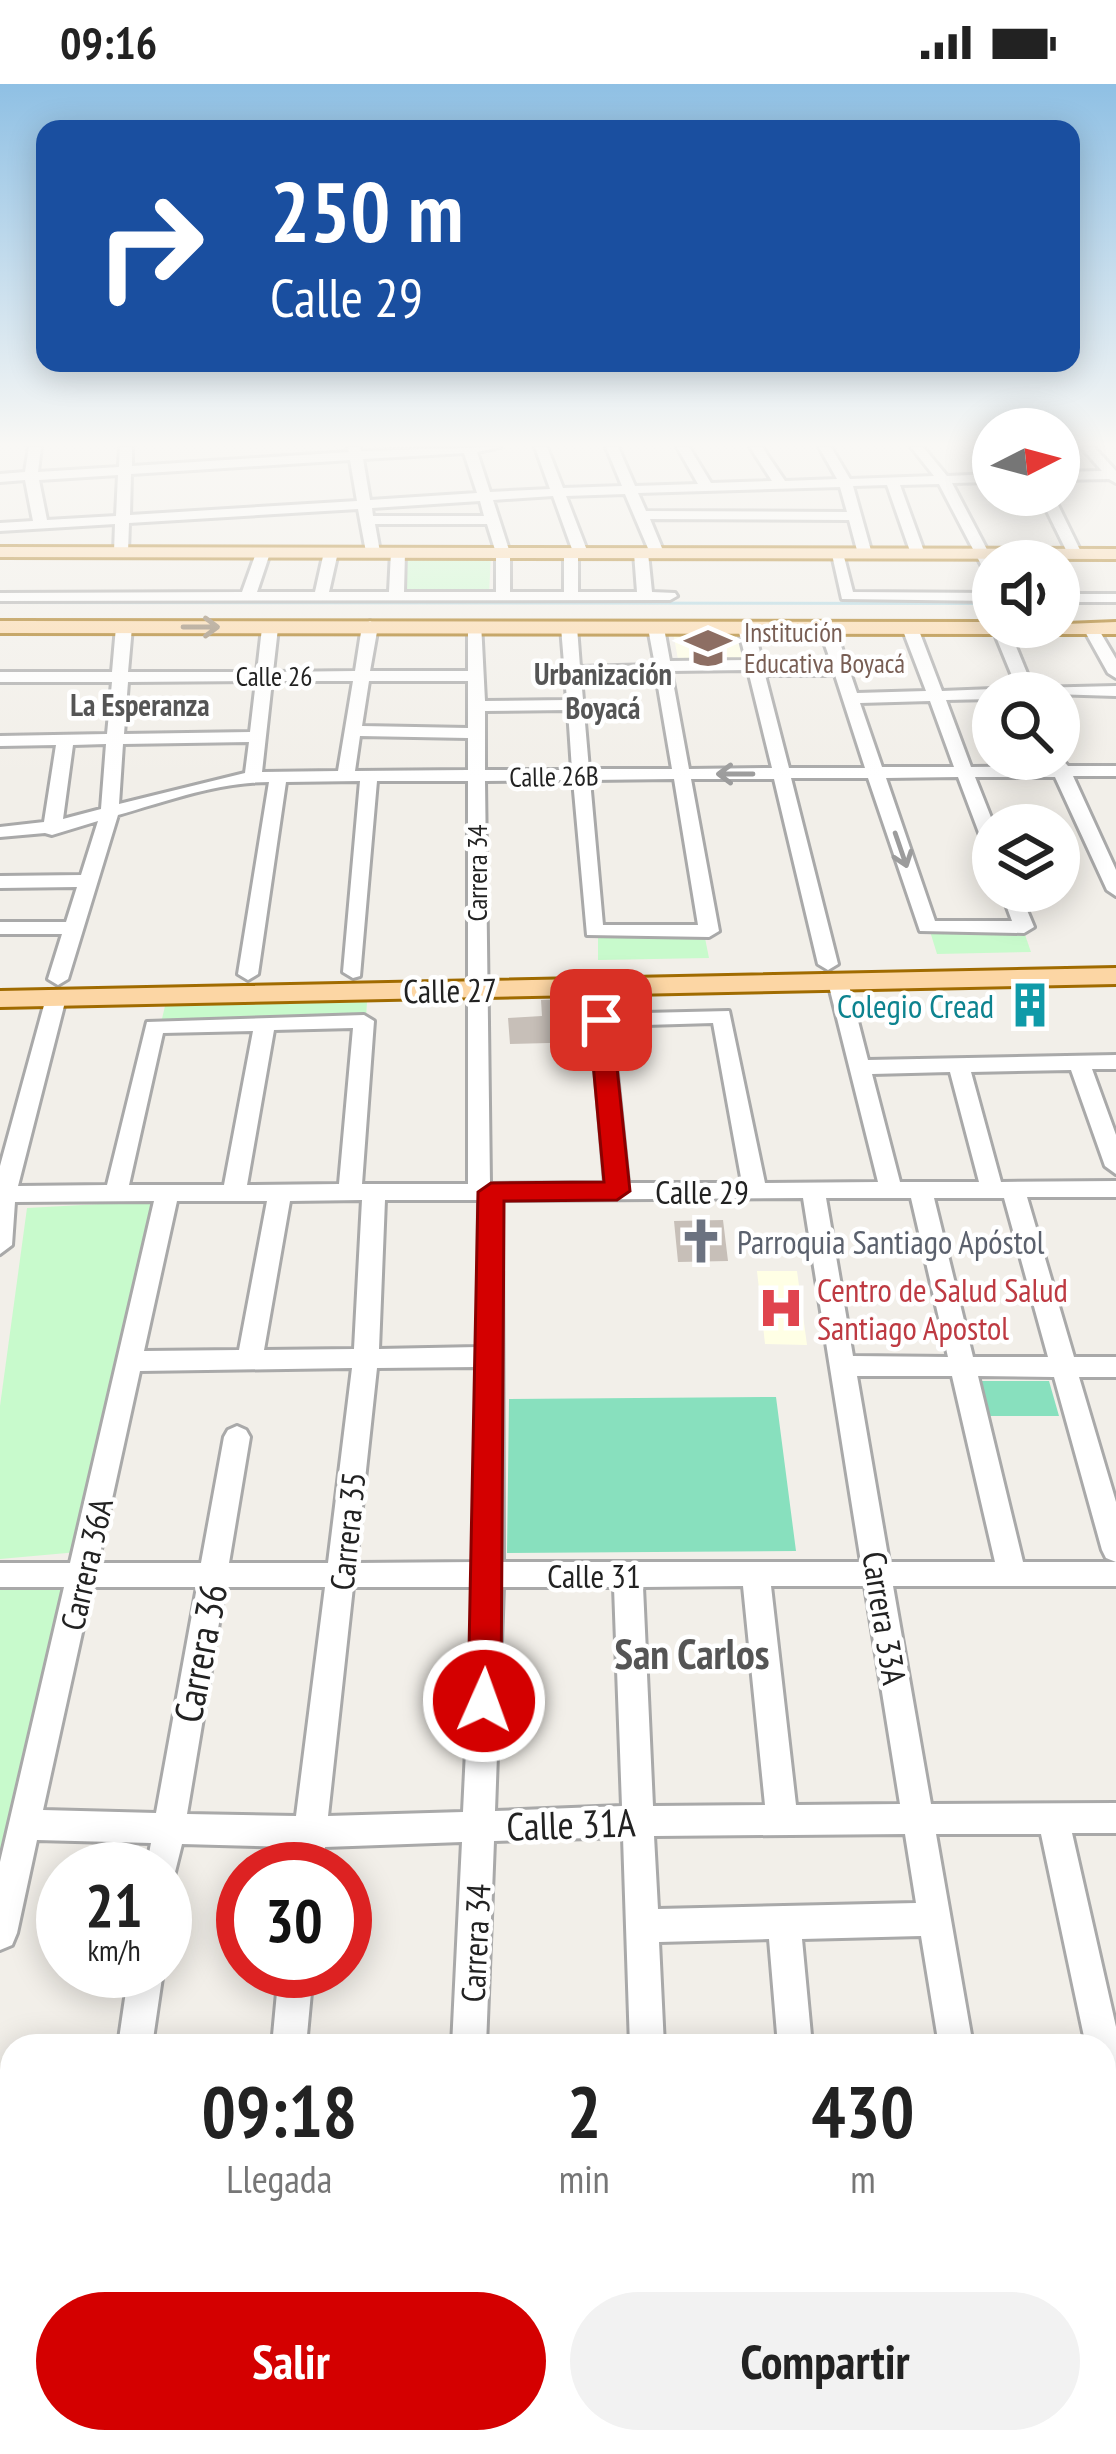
<!DOCTYPE html>
<html lang="es">
<head>
<meta charset="utf-8">
<style>
  body { margin:0; font-family:"PT Sans Narrow",sans-serif; background:#f2f2f2; color:#222; height:100vh; display:flex; flex-direction:column; font-size:45px; white-space:nowrap }
  * { box-sizing:border-box; margin:0 }
  p { font-size:39px; color:#767676 }
  .icon { flex:none; width:66px; height:66px; fill:none; stroke:currentColor; stroke-width:2; stroke-linecap:round; stroke-linejoin:round }
  .map { position:relative; flex:1; overflow:hidden }
  .details { position:absolute; left:0px; top:1950px; width:1116px; height:420px; display:flex; flex-direction:column; background:#fff; border-radius:36px 36px 0 0; box-shadow:0 6px 30px #0003 }
  .details>* { flex:none }
  .top-card { position:absolute; left:36px; top:36px; width:1044px; height:252px; border-radius:24px; box-shadow:0 6px 30px #0003; background:#1a4fa0; color:#fff; overflow:hidden }
  .needle { width:78px; rotate:84deg }
  .tools { position:absolute; left:972px; top:324px; display:grid; gap:24px }
  .tools a { display:grid; place-items:center; width:108px; height:108px; border-radius:50%; background:#fff; box-shadow:0 6px 30px #0003; font-size:60px }
  .speed { position:absolute; left:36px; top:1758px; display:flex; gap:24px; font-size:60px; font-weight:700; text-align:center }
  .speed>* { display:grid; place-content:center; width:156px; height:156px; border-radius:50%; background:#fff; box-shadow:0 6px 30px #0003; line-height:1 }
  .speed small { font-size:30px; font-weight:400 }
  .speed .limit { border:18px solid #d22; background:#fff; color:#111 }
  .pin { position:absolute; display:grid; place-items:center; width:102px; height:102px; color:#fff; margin:-51px; border-radius:24px; box-shadow:0 6px 18px #0006 }
  .me { position:absolute; width:132px; margin:-66px; rotate:2deg; stroke-linejoin:round; filter:drop-shadow(0 0 9px #0008) }
  .turn { display:flex; align-items:center; gap:42px; height:252px; padding:0 36px; font-size:54px }
  .turn .icon { width:156px; height:156px; stroke-width:2.5 }
  .turn b { display:block; font-size:84px; line-height:102px }
  .eta { display:flex; justify-content:space-evenly; align-items:center; height:204px; text-align:center }
  .eta b { font-size:72px; font-weight:700; line-height:84px }
  .cta { display:flex; gap:24px; margin-top:auto; padding:24px 36px }
  .cta a { flex:1; height:138px; border-radius:72px; background:#d40000; color:#fff; font-size:48px; font-weight:700; line-height:138px; text-align:center }
  .cta a+a { background:#f2f2f2; color:#222 }
  .status { display:flex; justify-content:space-between; align-items:center; height:84px; padding:0 60px; background:#fff; direction:ltr }
  .status svg { height:33px; fill:currentColor }
  .map>svg:first-child { display:block }
</style>
</head>
<body>
<div class="status"><b>09:16</b><svg viewBox="0 0 49 12"><path d="M0 12V9h3v3zM5 12V6h3v6zM10 12V3h3v9zM15 12V0h3v12zM26 1h20v11H26zM47 4h2v5h-2z"/></svg></div>
<div class="map">
<svg width="1116" height="2370" viewBox="0 0 1116 2370">
  <rect width="100%" height="100%" fill="#f2efe9"/>
  <!-- education -->
  <path fill="#ffffe5" d="M736,547L744,580L679,581L673,548Z
    M757,1187H797L807,1261L765,1260Z"/>
  <!-- park -->
  <path fill="#c8facc" d="M405,471H491L489,510L402,509Z
    M929,844L1023,845L1031,868L937,870Z
    M598,849H704L709,874L598,876Z
    M367,918L366,934L161,939L165,922Z
    M155,1117L78,1468L0,1475V1322L27,1124Z
    M74,1498L0,1812V1505Z
    M1104,2119H1116V2270H1104Z
    M0,2150H12V2358H61L59,2370H0Z"/>
  <!-- pitch -->
  <path fill="#88e0be" d="M977,1297H1049L1059,1332H985Z
    M776,1313L796,1467L507,1469L509,1315Z"/>
  <!-- water -->
  <path fill="#aad3df" d="M0,517L988,518L989,521L0,520Z"/>
  <!-- building -->
  <path fill="#c7bfb8" d="M590,915L588,958L510,960L508,934L542,932L541,916Z
    M723,1136L728,1177L678,1178L674,1137Z"/>
  <g fill="none" stroke-linecap="round" stroke-linejoin="round">
    <!-- minor casing -->
    <g stroke="#a9a9a9" stroke-width="6">
      <path id="minor" d="M29,363H41L38,388L119,383L120,363H132V382L349,368L348,363H360L361,367L500,363L477,368L490,408L550,405L535,363H547L563,404L622,402L606,363H618L635,402L698,400L677,363H689L711,399L772,397L750,363H762L785,397L837,395L819,363H831L850,395L934,392L911,363H923L947,392L993,390V398L952,399L993,477V494L986,490L939,400L900,401L925,470L918,474L911,470L887,401L853,402L872,470L865,474L858,470L849,436L650,435L664,469L657,473L650,469L625,410L566,412L588,469L578,473V508H637L634,469L641,465L648,469L652,508L675,509L677,512L670,516L0,517V509L242,508L256,469L263,465L270,469L257,508H315L324,468L331,464L338,468L329,508H389L391,468L398,464L405,468L404,508H496V469L487,440H375L380,468L373,472L366,468L358,425L129,439L128,468L121,472L114,468L115,440L0,447V439L33,437L25,396L0,398V390L25,388ZM464,369L477,409L370,416L363,375ZM350,376L357,417L130,431L131,390ZM118,391L116,432L47,436L39,396ZM840,403L847,428L646,427L638,409ZM553,412L572,465L564,469V508H510V469L493,416ZM480,417L484,432H373L372,424Z
        M1081,363H1094L1116,387V399L1109,395L1059,396V388L1102,387Z
        M1039,411H1053L1082,470L1080,473L1068,470Z
        M831,466L843,469L853,508L993,509V517L842,515Z
        M1059,510H1116V518H1059Z
        M370,537L378,542L370,587H468V542L481,539L485,617L567,616L561,543L569,538L577,543L580,583L655,581L648,544L656,539L664,544L670,577L746,576L738,544L746,539L754,544L763,581H832L819,544L827,539L835,544L857,609L926,607L902,544L910,539L918,544L942,607L993,605L1000,609H993V615L946,616L971,683L1051,682L1050,675L1059,672L1068,682H1116V692H1073L1116,786V812L1107,806L1055,693H975L994,741L993,767L984,762L958,693L886,694L935,837H1012L1001,807H1019L1034,843L1024,849L920,847L868,694H791L838,880L828,886L818,880L774,695H691L719,847L709,853L587,851L573,696L485,697L490,1100L605,1099L591,936L601,930L729,927L765,1099L878,1098L828,898L831,894L838,892L848,898L868,976L1116,971V985H1092L1116,1051V1090L1105,1082L1071,986L971,988L1001,1098L1116,1097V1113H1027L1074,1273H1116V1293H1079L1116,1418V1478L1106,1474L1102,1466L1054,1293L978,1292L1023,1478H1116V1502H893L931,1720L1116,1719V1749H1072L1116,1943V2037L1104,2032V1962H1086L1041,1750H936L973,1962H939L921,1852L802,1855L812,1962H778L769,1855L659,1858L664,1962H630L623,1753L494,1757L486,1962H452L462,1758L325,1763L322,1785H290L293,1763L182,1760L173,1796L165,1800V1785H146L151,1759L37,1756L17,1849L12,1861L0,1866V1778L64,1503H0V1479H70L154,1117L15,1118L12,1161L0,1170V1082L46,914L56,908L66,914L18,1102L107,1101L147,938L364,931L374,937L362,1100H468V697H377L360,892L353,894L343,888L360,697L286,698L258,890L248,896L238,890L269,698C217,698 167,717 118,731L68,895L58,901L48,895L62,850H0V838H66L77,803L0,804V792L81,791L98,737L52,751L45,749L0,753V743L44,738L56,661L0,662V652L107,650L112,598H0V588H112L116,543L124,538L132,543L128,588H257L262,544L270,539L278,544L273,588L355,587L362,542ZM748,586L772,684L689,685L671,587ZM656,591L672,685H589L581,593ZM765,591H835L865,684H789ZM256,597L250,648L124,650L128,598ZM272,597H353L338,687L262,688ZM369,597H468V644L362,642ZM930,617L954,683H882L860,619ZM568,626L572,686H485V627ZM360,652L468,654V686L355,687ZM249,658L245,689L119,720L123,660ZM106,660L101,725L63,735L73,661ZM674,695L698,841H603L590,696ZM713,939L742,1099H628L612,942ZM353,944L339,1100L247,1101L274,946ZM253,947L224,1101H129L163,949ZM950,988L979,1098H900L872,990ZM803,1114L861,1478H503L502,1116ZM826,1114H911L948,1273L853,1272ZM934,1114H1004L1048,1273H973ZM362,1116L354,1265L264,1266L290,1117ZM385,1116H479L478,1263L379,1265ZM177,1117H267L239,1266L144,1267ZM477,1283L475,1478L356,1479L377,1284ZM352,1284L328,1479H229L250,1353L246,1346L237,1342L228,1346L224,1353L201,1479H98L140,1287ZM857,1292H952L995,1478H889ZM743,1502L765,1721L653,1722L643,1503ZM771,1502H865L900,1720L796,1721ZM92,1503H197L156,1729L43,1726ZM225,1503H325L296,1732L187,1730ZM353,1503H474L463,1728L328,1732ZM503,1503H614L622,1722L495,1727ZM905,1750L916,1819L658,1825L654,1752Z
        M1091,539L1096,541L1116,575V594L1108,589L1083,544Z
        M992,543H1008L1033,604L1116,602V612L1019,609Z
        M129,1887H163L152,1962H118Z
        M279,1887H313L306,1962H272Z
        M1104,2078H1116V2114H1104Z
        M12,2106V2142L0,2143V2107Z
        M54,2358H94L92,2370H52Z
        M232,2358H272L271,2370H231Z
        M432,2358H472V2370H432Z
        M611,2358H651V2370H611Z
        M805,2358H845L846,2370H806Z
        M1003,2358H1043L1045,2370H1005Z"/>
    </g>
    <!-- major casing -->
    <g stroke="#a06b00" stroke-width="6">
      <path id="major" d="M0,463L1116,465V475L0,473Z
        M0,537L993,538V543L1116,538V550L0,549Z
        M1116,884V900L0,923V907Z"/>
    </g>
    <!-- minor -->
    <use href="#minor" fill="#fff" fill-rule="evenodd"/>
    <!-- major -->
    <use href="#major" fill="#fcd6a4" fill-rule="evenodd"/>
  </g>
  <!-- one-way arrows -->
  <defs><path id="oneway-shaft" d="M-6 0H5M1.5-3L5.5 0L1.5 3" fill="none" stroke-width="1.6" stroke-linecap="round" stroke-linejoin="round" transform="scale(3)"/></defs>
  <use stroke="#8f7c63" href="#oneway-shaft" transform="translate(201 543)"/>
  <g stroke="#9c9c9c">
    <use href="#oneway-shaft" transform="translate(735 690) rotate(180)"/>
    <use href="#oneway-shaft" transform="translate(901 766) rotate(71)"/>
  </g>
  <!-- sky -->
  <linearGradient id="sky" x2="0" y2="1"><stop stop-color="#8fc0e4"/><stop offset="0.52" stop-color="#f9f8f5"/><stop offset="1" stop-color="#f9f8f5" stop-opacity="0"/></linearGradient>
  <rect width="1116" height="694" fill="url(#sky)"/>
  <!-- route -->
  <path fill="#d40000" stroke="#8a0000" stroke-width="3" d="M601,929L612,936L630,1107L617,1116L504,1117L501,1617L497,1628L484,1633L472,1628L468,1617L478,1108L491,1099L604,1098L589,936Z"/>
  <!-- icons -->
  <defs>
    <g id="school-bare" transform="scale(3.6)"><path d="M0-5L7-2L0 1L-7-2ZM-4 1L0 2.5L4 1V4Q0 6-4 4Z" fill="#8d6e63" stroke="#fff" stroke-width="2.5" paint-order="stroke"/></g>
    <g id="building-bare" transform="scale(3.6)"><path d="M-4-6H4V6H1V3H-1V6H-4ZM-2.5-4.3h1.7v1.8h-1.7ZM.8-4.3h1.7v1.8H.8ZM-2.5-1h1.7V.8h-1.7ZM.8-1h1.7V.8H.8Z" fill="#0f9aa8" stroke="#fff" stroke-width="2.5" paint-order="stroke"/></g>
    <g id="church-bare" transform="scale(3.6)"><path d="M-1.2-6h2.4v3.5h3.3v2.4h-3.3V6h-2.4V-.1h-3.3v-2.4h3.3Z" fill="#6b7280" stroke="#fff" stroke-width="2.5" paint-order="stroke"/></g>
    <g id="hospital-bare" transform="scale(3.6)"><path d="M-5-5h3v3.5h4V-5h3V5h-3V1.5h-4V5h-3Z" fill="#e0444e" stroke="#fff" stroke-width="2.5" paint-order="stroke"/></g>
  </defs>
  <g fill-rule="evenodd">
    <use href="#school-bare" x="708" y="564"/>
    <use href="#building-bare" x="1030" y="921"/>
    <use href="#church-bare" x="701" y="1157"/>
    <use href="#hospital-bare" x="781" y="1224"/>
  </g>
  <g text-anchor="middle" dominant-baseline="central" stroke-width="9" stroke-linejoin="round" paint-order="stroke">
    <!-- far-education labels -->
    <g font-size="27" fill="#785e54" stroke="#fff" text-anchor="start">
      <text x="744" y="548">Institución<tspan x="744" dy="31">Educativa Boyacá</tspan></text>
    </g>
    <!-- far-street labels -->
    <g font-size="27" fill="#222" stroke="#fff">
      <text x="274" y="592">Calle 26</text>
      <text transform="translate(554 692) rotate(-1)">Calle 26B</text>
      <text transform="translate(477 789) rotate(-90)">Carrera 34</text>
    </g>
    <!-- far-neighbourhood labels -->
    <g font-size="30" font-weight="bold" fill="#555" stroke="#fff">
      <text x="603" y="589">Urbanización<tspan x="603" dy="34">Boyacá</tspan></text>
      <text x="140" y="620">La Esperanza</text>
    </g>
    <!-- street labels -->
    <g font-size="33" fill="#222" stroke="#fff">
      <text transform="translate(450 906) rotate(-1)">Calle 27</text>
      <text x="702" y="1107">Calle 29</text>
      <text transform="translate(347 1447) rotate(-84)">Carrera 35</text>
      <text transform="translate(86 1480) rotate(-77)">Carrera 36A</text>
      <text x="594" y="1491">Calle 31</text>
      <text transform="translate(885 1534) rotate(81)">Carrera 33A</text>
      <text transform="translate(475 1859) rotate(-87)">Carrera 34</text>
    </g>
    <!-- culture labels -->
    <g font-size="33" fill="#0d838f" stroke="#fff" text-anchor="end">
      <text x="994" y="921">Colegio Cread</text>
    </g>
    <!-- worship labels -->
    <g font-size="33" fill="#5b616d" stroke="#fff" text-anchor="start">
      <text x="737" y="1157">Parroquia Santiago Apóstol</text>
    </g>
    <!-- health labels -->
    <g font-size="33" fill="#be3a42" stroke="#fff" text-anchor="start">
      <text x="817" y="1205">Centro de Salud Salud<tspan x="817" dy="38">Santiago Apostol</tspan></text>
    </g>
    <!-- near-street labels -->
    <g font-size="39" fill="#222" stroke="#fff">
      <text transform="translate(200 1569) rotate(-79)">Carrera 36</text>
      <text transform="translate(571 1740) rotate(-2)">Calle 31A</text>
    </g>
    <!-- near-neighbourhood labels -->
    <g font-size="42" font-weight="bold" fill="#555" stroke="#fff">
      <text x="692" y="1569">San Carlos</text>
    </g>
  </g>
</svg>
<div class="tools">
<a><svg class="needle" viewBox="-14 -14 28 28"><path d="M0-13l5 13h-10z" fill="#e53935"/><path d="M0 13l5-13h-10z" fill="#767676"/></svg></a>
<a><svg class="icon" aria-label="sound" viewBox="0 0 24 24"><path d="M4 9h4l5-4v14l-5-4H4zM17 9q2 3 0 6"/></svg></a>
<a><svg class="icon" aria-label="search" viewBox="0 0 24 24"><circle cx="10" cy="10" r="6"/><path d="M15 15l6 6"/></svg></a>
<a><svg class="icon" aria-label="layers" viewBox="0 0 24 24"><path d="M12 4l9 5-9 5-9-5zM3 14l9 5 9-5"/></svg></a>
</div>
<div class="speed"><div>21<small>km/h</small></div><div class="limit">30</div></div>
<div class="pin" style="left:601px;top:936px;background:#d93025"><svg class="icon" aria-label="arrive" viewBox="0 0 24 24"><path d="M6 21V4h12l-3 4 3 4H6"/></svg></div>
<svg class="me" style="left:484px;top:1617px" viewBox="-20 -20 40 40"><circle r="17" fill="#d40000" stroke="#fff" stroke-width="3"/><path d="M0-11L8 9 0 5-8 9z" fill="#fff"/></svg>
<div class="top-card">
<div class="turn"><svg class="icon" aria-label="right" viewBox="0 0 24 24"><path d="M7 20v-9h11M14 6l5 5-5 5"/></svg><div><b>250 m</b>Calle 29</div></div>
</div>
<section class="details">
<div class="eta">
<div><b>09:18</b><p>Llegada</p></div>
<div><b>2</b><p>min</p></div>
<div><b>430</b><p>m</p></div>
</div>
<div class="cta"><a>Salir</a><a>Compartir</a></div>
</section>
</div>
</body>
</html>
